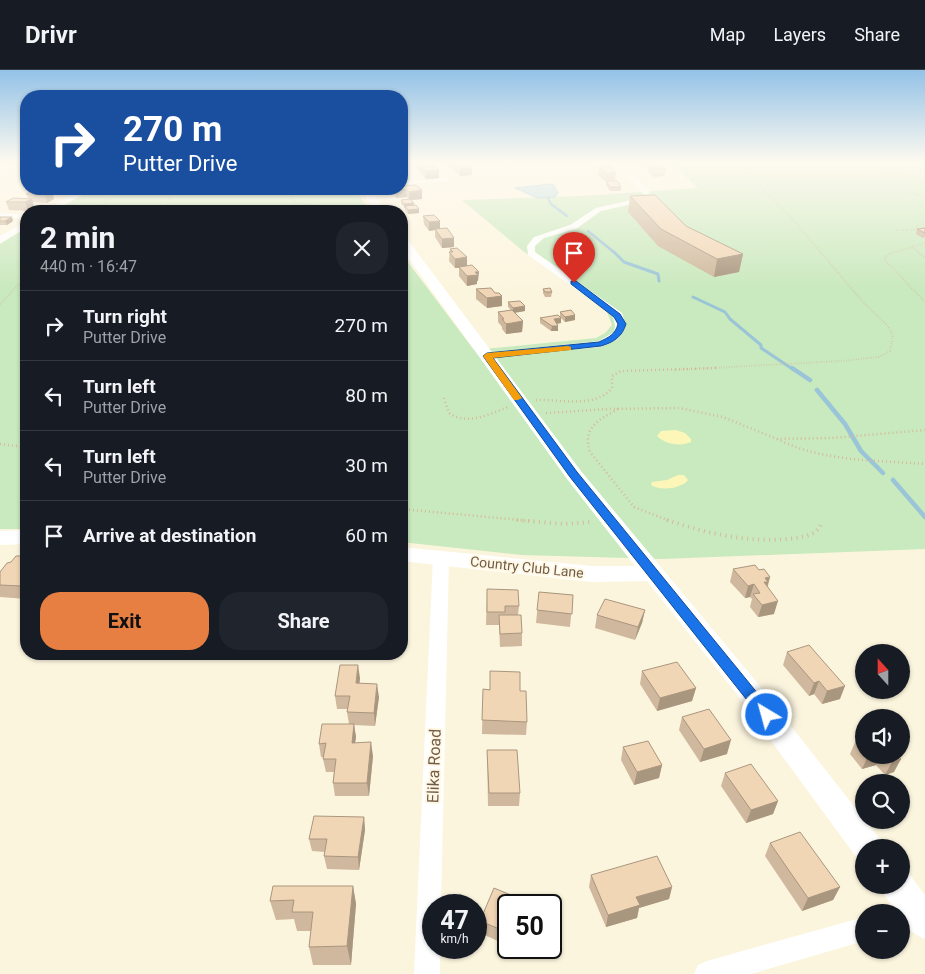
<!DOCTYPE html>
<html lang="en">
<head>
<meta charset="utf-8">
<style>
  body { margin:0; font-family:Roboto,sans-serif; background:#20242c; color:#f1f3f6; height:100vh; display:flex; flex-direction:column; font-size:19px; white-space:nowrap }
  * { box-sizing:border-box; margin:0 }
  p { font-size:16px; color:#9ea1a6 }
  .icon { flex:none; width:28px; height:28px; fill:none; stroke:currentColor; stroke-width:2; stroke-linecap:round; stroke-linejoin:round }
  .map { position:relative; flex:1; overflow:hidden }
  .drawer { position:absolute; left:20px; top:135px; width:388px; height:455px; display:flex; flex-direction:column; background:#171b24; border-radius:20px; box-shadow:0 1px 4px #0004 }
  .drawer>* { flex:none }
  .guide { position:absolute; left:20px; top:20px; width:388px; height:105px; border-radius:20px; box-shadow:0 1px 4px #0004; background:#1a4fa0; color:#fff; overflow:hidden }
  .needle { width:32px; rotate:339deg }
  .buttons { position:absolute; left:855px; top:574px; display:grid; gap:10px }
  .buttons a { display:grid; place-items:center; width:55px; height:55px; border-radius:50%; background:#171b24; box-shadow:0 1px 4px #0004; font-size:25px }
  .speed { position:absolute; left:422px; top:824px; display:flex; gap:10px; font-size:25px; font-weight:700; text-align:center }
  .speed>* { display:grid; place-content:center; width:65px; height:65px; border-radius:50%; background:#171b24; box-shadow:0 1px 4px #0004; line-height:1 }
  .speed small { font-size:12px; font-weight:400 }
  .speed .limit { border:2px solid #111; border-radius:8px; background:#fff; color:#111 }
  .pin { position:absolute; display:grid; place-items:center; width:42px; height:42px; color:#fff; margin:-51px -21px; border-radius:50% 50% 50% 0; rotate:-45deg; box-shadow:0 0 5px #0007 }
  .pin .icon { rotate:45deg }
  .me { position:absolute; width:55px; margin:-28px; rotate:323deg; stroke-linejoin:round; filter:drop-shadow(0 0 4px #0008) }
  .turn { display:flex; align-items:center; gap:18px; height:105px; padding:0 20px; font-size:22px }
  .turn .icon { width:65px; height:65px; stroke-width:2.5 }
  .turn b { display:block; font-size:35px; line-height:42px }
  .round { display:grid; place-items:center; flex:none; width:52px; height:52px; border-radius:20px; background:#20242c }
  .overview { display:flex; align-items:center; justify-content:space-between; height:85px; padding:0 20px }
  h1 { font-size:30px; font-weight:700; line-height:38px }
  .action { display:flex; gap:10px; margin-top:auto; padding:10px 20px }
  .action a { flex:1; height:58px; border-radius:20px; background:#e77f42; color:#111; font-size:20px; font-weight:700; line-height:58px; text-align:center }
  .action a+a { background:#20242c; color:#f1f3f6 }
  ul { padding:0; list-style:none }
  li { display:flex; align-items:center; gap:15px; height:70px; padding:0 20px; border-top:1px solid #363941 }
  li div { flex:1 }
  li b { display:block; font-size:19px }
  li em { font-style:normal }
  header { display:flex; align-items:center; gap:30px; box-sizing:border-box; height:70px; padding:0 25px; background:#171b24; border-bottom:1px solid #363941 }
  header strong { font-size:24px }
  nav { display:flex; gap:28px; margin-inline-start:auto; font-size:18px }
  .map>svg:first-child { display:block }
</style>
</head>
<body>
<header>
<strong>Drivr</strong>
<nav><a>Map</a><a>Layers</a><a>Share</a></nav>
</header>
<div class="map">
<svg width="925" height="904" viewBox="0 0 925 904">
  <rect width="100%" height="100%" fill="#fcf5de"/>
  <!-- green -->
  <path fill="#c9e9be" d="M670,93H925V479L662,489L521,485L401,472V183L474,280L596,268L605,263L612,255L607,242L523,181L462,130L581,126L698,118Z
    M93,119H354L370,141H55Z
    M26,158V459H0V174Z"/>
  <!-- sand -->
  <path fill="#fcf7b8" d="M676,360L685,363L691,369V372C680,377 665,374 657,366L661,361Z
    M678,405H684L688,410C681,419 660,421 651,415L652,412L667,410Z"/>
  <!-- water -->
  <path fill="#b4d7e5" stroke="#9ac4d7" d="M550,114L554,115L558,123L555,127L537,128L515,118Z"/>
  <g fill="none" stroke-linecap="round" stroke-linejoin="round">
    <!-- stream-far2 -->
    <path stroke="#9ac4d7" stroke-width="2.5" d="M548,128L551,134L567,146
      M588,161L615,183"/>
    <!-- stream-far1 -->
    <path stroke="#9ac4d7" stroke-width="3" d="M614,182L624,192L658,204L659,211
      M693,227L725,242L730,249L761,275V278L794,300"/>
    <!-- stream -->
    <path stroke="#9ac4d7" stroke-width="4.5" d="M792,298L810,310
      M817,320L845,354L861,381L883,403
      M893,410L925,447"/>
    <!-- path-far2 -->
    <path stroke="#d5ba9a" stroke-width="2" stroke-dasharray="0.5 2" stroke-linecap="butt" d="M854,93L925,114
      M289,119L295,133L331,137L335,141
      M907,121L925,128
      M172,122L171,126L165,123Z
      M95,141L112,127
      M169,141L166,135L171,126
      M896,160H915L917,155L925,153
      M925,173L889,184L884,189L925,232
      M912,177L925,188
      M0,234L26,207
      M674,300L841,291L879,287L890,281L893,265L887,255L863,232L789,145L740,97L739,93"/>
    <!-- path-far1 -->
    <path stroke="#d5ba9a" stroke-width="2.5" stroke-dasharray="1 3" stroke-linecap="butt" d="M444,328L449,343C468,356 489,344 508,337
      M536,330C560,329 594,339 612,318V306L621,301L718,298
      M618,339C599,350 582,357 590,382L634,437L670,451
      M546,343L608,339L679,338L723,347L777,369L832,368L925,360
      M777,369C823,392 875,390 925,394
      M0,374L26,377
      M401,439L531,451"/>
    <!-- path -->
    <path stroke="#d5ba9a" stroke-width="4" stroke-dasharray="1 4.5" stroke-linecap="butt" d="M517,450L564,454L592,452
      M667,450C709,464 751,474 796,468C806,466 817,465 821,454"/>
    <!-- lane -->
    <path fill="#fff" fill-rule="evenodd" d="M433,93H437L450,105L449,110L401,115V113L447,108V106Z
      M405,104L406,106L401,107V105Z"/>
    <!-- street -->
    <path fill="#fff" fill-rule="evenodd" d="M615,93H622L649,120V124H643Z
      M81,119H90L54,141H45Z
      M648,126H651V130L601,141L576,159L544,168L535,176V182L622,243L626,256L618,269L601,277L483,288L481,286L487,283L599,271L614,262L615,256L613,246L528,185L527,176L534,167L570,155L596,138Z
      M0,143L26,145V149L0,147Z
      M23,153H26V158L0,173V166Z
      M441,483L447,484L449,488L441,835H434V878H440V904H414L433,488L435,484Z
      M864,847V871L751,904H694L698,895L707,891Z"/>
    <!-- secondary -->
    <path fill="#fff" fill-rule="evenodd" d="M360,119H370L386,141H376Z
      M401,165L405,166L581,401L754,609L879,768L884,778H864V791L857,788L736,623L647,511L592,512L401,491V477L592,496H635L567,409L401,178Z
      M26,460V474L0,475V461Z
      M901,801L909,804L925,825V869C914,864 901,856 901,842H897L885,826L880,815H901Z"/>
  </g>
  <!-- wall -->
  <path fill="#cfb89d" d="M412,93H432L439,100V108L426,109Z
    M445,93H467L472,98V105L460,106Z
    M645,93H657L666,99L664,106L654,107L648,101V98L645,95Z
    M599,97L616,103L615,111H605L598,105Z
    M606,111L621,117V121H610L606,115Z
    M56,119H69L65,122L56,120Z
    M393,119L422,120V129L411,130L414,133V135L419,139V143L408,144L405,140V138L401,134V130L409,129L407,127L396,128L393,125Z
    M34,120L54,129L47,133L33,132L34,137L28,141L9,140L6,132L28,128L26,124Z
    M630,126L686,156L743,184L739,202L714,207L658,176L628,142Z
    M423,146L454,168V177L442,178L435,167V160L429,161L424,154Z
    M0,147L13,151L7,155H0Z
    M925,158V167L923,168L916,164L917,159Z
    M450,179L467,196L478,211H477V214L467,216L459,206V198H455L449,191Z
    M476,219L495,223L502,236L487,238L476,229Z
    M543,219L552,222L551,227H545L543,223Z
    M508,232L525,241L514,243L523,251L522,262L506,264L502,259V257L498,252V242L511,240L508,237Z
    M560,242L575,245V250L565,252L560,247Z
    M540,248L561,253L557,254L558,256V261H551L540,253Z
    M26,486V529L0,527V502Z
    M733,499L759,500L770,507L768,516L774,544L758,547L750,537L752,529L750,527L745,528L730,512Z
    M487,519L519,536L518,545L522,563V576L500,577L499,555H486Z
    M539,522L573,525L570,557L536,553Z
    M645,540L642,553L635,570L595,558L597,545Z
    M787,582L840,629L822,634L814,624L809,626L783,595Z
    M642,601L696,618L692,631L657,641L640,614Z
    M360,608L359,614L379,627L375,656L354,655L356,667L355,673L373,686L369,726H335L333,713L334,702H326L323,689L324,687H321L319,674L349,654L347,642L348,639H337L335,626Z
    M483,619L520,621L527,652L526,665L482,664Z
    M682,647L727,684L700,692L679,660Z
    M864,668V685H897L894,702L885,705L876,695L862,699L850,684L856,670Z
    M623,677L662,695L659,708L634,715L621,690Z
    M487,680L520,723L519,736H488Z
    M725,703L778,731L773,744L746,753L721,716Z
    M364,747L365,760L359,800L327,799L324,786L325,782L312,781L309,769Z
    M770,773L840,817L833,830L802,841L765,786Z
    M591,805L672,817L669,829L639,838L637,848L606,857L589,817Z
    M353,816L356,834L351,895H313L309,877L311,861H297L294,849L276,850L270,831Z
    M509,835V876L480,863V851Z
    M513,878H538L534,887Z"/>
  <!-- shaded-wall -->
  <path fill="#a9967f" d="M472,98V105L460,106V99Z
    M439,100V108L426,109V101Z
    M64,119H69L65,122Z
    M406,119L407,127L396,128V120Z
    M422,120V129L409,130V122Z
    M52,121L54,129L47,133L45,125Z
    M32,129L34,137L28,141L25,132Z
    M414,133V137L405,136L404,138V134Z
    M419,139V143L408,144V140Z
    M12,147L13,151L7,155L5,151Z
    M440,151V159H435V160L429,161V152Z
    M454,168V177L442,178V169Z
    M743,184L739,202L714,207L717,189Z
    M467,187V197L455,198V189Z
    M475,202H479L478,211H477V214L467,216V206Z
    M502,226V236L487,238V228Z
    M525,236V241L513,243V238Z
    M575,245V250L565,252V247Z
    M561,248V253L554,254V249Z
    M523,251L522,262L506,264V254Z
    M552,256H558V261H551Z
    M770,507L766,520L762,521L765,508Z
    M26,509V528L21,516Z
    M402,510L403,523L401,531V514Z
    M754,514L750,527L745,528L748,516Z
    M778,531L774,544L758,547L762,535Z
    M645,540L642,553L635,570L638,557Z
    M358,595L360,608L358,627L356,613Z
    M819,611L814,624L809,626L814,613Z
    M377,614L379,627L375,656L374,643Z
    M845,616L840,629L822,634L827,621Z
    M696,618L692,631L657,641L660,628Z
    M354,654L356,667L353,686L352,673Z
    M731,670L727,684L700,692L704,679Z
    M371,672L373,686L369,726L367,713Z
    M870,685H881L876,695L862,699L868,686Z
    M901,689L894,702L885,705L892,692Z
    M662,695L659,708L634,715L637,702Z
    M778,731L773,744L746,753L751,740Z
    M364,747L365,760L359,800L358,787Z
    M353,816L356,834L351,895L347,876Z
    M672,817L669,829L639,838L637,848L606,857L608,845L636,827Z
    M840,817L833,830L802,841L808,828Z
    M535,878H538L534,887Z"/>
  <!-- building -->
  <path fill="#f1d6b6" stroke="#a9967f" d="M418,93H432L439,100L426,101Z
    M453,93H467L472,98L460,99Z
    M649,94H660L666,99H655Z
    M609,96L616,103H606L599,97Z
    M606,111H617L621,117H610Z
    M416,115L422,120L409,122L406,119L396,120L395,119H401V116Z
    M34,120L52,121L45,125L26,124Z
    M655,125L686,156L743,184L717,189L661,159L630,126Z
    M13,128L32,129L25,132H6Z
    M410,129L414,133L404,134L401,130Z
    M416,135L419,139L408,140L405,136Z
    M434,145L440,151L429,152L423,146Z
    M0,147H12L5,151H0Z
    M447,158L454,168L442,169L435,159Z
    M925,158V163L917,159Z
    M457,178L467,187L455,189L449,182H453L450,179Z
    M472,195L479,202H475L478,205L467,206L459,197Z
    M491,218L495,223H499L502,226L487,228L476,219Z
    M550,218L552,222H545L543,219Z
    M520,231L525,236L513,238L508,232Z
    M512,240L523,251L506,254L502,249H504L498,242Z
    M571,240L575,245L565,247L560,242Z
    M558,245L561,248L554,249L558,256H552L540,248Z
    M16,486H26V509L21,516L0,515V502L7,493L11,492Z
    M755,495L759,500L764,499L770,507L765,508L768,512H764L778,531L762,535L753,524L760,523L754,514L748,516L733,499Z
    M487,519L518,520L519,536H505V542H487Z
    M539,522L573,525L572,544L537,540Z
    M605,529L645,540L638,557L597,545Z
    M499,545H521L522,563L500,564Z
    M809,575L845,616L827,621L819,611L814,613L787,582Z
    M677,592L696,618L660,628L642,601Z
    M340,595H358L356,613L377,614L374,643L347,642L350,626H335Z
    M490,601L520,602V621H526L527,652L482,650L483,619L490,620Z
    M709,639L731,670L704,679L682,647Z
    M322,654H354L352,673L371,672L367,713H333L336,689H323L326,673L319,674Z
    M864,668V680L856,670Z
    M648,671L662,695L637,702L623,677Z
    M487,680H517L520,723H489Z
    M886,685H897L901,689L892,692Z
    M751,694L778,731L751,740L725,703Z
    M314,746L364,747L358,787L324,786L327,769H309Z
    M800,762L840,817L808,828L770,773Z
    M657,786L672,817L636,827L640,835L608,845L591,805Z
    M273,816H353L347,876L309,877L313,842H292L294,830L270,831Z
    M494,818L535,835H509V863L480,851Z"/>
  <!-- sky -->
  <linearGradient id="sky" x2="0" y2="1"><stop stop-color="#93c2e7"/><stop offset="0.42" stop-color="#fefaf0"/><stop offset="1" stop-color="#fefaf0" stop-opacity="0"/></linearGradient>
  <rect width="925" height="220" fill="url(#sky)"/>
  <!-- route -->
  <path fill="#1a73e8" stroke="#114b97" d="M571,211H576L620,244L626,254C622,267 614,272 601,276L493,288L577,402L772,641L774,645L772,649L767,651L762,649L570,407L483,286L487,283L599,272C609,267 615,265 618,254L614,247L571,214Z"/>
  <!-- slow -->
  <path fill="#f59e0b" d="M568,276L571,277V280L493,288L522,328L518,330H514L483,286L487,283Z"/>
  <g text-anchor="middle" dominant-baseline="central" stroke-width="4" stroke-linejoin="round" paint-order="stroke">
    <!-- street labels -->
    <g font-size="14" fill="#725c47" stroke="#fff8e4">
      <text transform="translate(527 497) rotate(6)">Country Club Lane</text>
    </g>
    <!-- near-street labels -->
    <g font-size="16" fill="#725c47" stroke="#fff8e4">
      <text transform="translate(434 696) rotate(-88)">Elika Road</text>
    </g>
  </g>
</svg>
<div class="buttons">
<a><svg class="needle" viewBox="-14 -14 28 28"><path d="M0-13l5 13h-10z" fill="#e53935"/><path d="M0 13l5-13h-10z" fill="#9ea1a6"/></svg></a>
<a><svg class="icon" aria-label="sound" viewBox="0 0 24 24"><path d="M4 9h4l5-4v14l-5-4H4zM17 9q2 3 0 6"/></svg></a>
<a><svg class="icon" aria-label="search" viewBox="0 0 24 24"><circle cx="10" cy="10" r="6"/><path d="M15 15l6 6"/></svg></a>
<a>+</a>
<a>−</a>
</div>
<div class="speed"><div>47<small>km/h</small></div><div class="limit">50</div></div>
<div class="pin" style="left:574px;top:213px;background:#d93025"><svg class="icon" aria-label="arrive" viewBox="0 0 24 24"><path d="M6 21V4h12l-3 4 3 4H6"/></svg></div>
<svg class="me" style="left:767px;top:645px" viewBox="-20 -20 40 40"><circle r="17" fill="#1a73e8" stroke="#fff" stroke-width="3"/><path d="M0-11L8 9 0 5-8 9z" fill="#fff"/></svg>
<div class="guide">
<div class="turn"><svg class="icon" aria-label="right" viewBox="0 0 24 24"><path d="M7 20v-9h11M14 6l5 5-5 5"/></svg><div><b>270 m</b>Putter Drive</div></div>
</div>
<section class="drawer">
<div class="overview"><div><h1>2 min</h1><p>440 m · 16:47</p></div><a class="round"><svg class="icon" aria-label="close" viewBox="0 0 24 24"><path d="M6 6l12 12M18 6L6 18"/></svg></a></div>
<ul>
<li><svg class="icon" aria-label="right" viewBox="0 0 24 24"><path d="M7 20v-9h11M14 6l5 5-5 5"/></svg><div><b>Turn right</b><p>Putter Drive</p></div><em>270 m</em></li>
<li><svg class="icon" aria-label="left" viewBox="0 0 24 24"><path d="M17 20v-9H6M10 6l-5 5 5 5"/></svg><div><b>Turn left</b><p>Putter Drive</p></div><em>80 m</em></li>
<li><svg class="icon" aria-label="left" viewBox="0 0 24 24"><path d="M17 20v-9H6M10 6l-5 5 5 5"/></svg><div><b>Turn left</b><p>Putter Drive</p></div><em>30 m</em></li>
<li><svg class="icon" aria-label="arrive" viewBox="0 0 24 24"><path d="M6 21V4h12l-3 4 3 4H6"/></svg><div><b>Arrive at destination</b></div><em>60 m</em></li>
</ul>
<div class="action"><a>Exit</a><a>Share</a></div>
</section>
</div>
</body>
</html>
